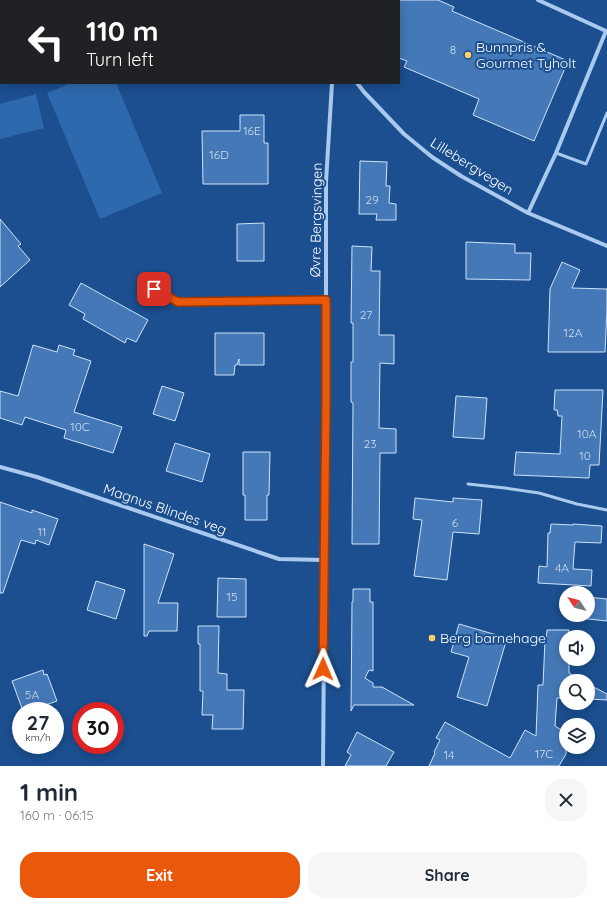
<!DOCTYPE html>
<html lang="en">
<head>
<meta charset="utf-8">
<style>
  body { margin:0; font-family:Quicksand,sans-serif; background:#f6f6f7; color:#1f2937; height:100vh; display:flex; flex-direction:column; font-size:15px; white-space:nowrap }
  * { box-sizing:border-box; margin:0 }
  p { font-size:13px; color:#747a83 }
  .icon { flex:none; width:22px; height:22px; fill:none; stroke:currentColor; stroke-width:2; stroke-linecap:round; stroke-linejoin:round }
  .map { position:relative; height:766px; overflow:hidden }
  .details { display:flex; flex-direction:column; background:#fff; flex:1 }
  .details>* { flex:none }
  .hud { position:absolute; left:0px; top:0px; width:400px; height:84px; box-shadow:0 2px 10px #0003; background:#202124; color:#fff; overflow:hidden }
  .needle { width:26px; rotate:306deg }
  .fabs { position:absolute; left:559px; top:586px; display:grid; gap:8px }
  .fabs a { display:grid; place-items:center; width:36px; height:36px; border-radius:50%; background:#fff; box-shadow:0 2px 10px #0003; font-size:20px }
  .speed { position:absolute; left:12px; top:702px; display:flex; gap:8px; font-size:20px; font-weight:700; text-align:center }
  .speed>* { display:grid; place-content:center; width:52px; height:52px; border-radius:50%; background:#fff; box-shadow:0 2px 10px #0003; line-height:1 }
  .speed small { font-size:10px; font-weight:400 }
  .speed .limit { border:6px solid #d22; background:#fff; color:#111 }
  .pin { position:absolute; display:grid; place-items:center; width:34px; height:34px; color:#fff; margin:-17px; border-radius:8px; box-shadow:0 2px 6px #0006 }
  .me { position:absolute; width:44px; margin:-22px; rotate:1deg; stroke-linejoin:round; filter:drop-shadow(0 0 3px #0008) }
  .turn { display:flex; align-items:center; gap:14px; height:84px; padding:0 20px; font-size:18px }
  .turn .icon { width:52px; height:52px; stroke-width:2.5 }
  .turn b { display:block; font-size:28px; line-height:34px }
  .round { display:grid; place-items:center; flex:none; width:42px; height:42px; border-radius:16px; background:#f6f6f7 }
  .headline { display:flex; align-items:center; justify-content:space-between; height:68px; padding:0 20px }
  h1 { font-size:24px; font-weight:800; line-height:30px }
  .button { display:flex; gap:8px; margin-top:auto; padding:8px 20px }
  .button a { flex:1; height:46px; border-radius:16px; background:#ea580c; color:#fff; font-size:16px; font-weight:800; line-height:46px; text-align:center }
  .button a+a { background:#f6f6f7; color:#1f2937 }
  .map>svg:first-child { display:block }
</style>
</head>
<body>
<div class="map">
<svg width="607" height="766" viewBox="0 0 607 766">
  <rect width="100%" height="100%" fill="#1b4f8f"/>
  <!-- pitch -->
  <path fill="#2e69ad" d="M71,83H116L162,193L100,219L47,93Z
    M36,94L44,128L0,139V104Z"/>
  <!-- building -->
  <path fill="#4478b7" stroke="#cfe3fa" d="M399,0H438L454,7L452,11L568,61L534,141L473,115L479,99L404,67L407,61L399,58Z
    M240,115H264V143H268V184H203L202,131H240Z
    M360,161L387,162L386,186H390L389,203L396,204V220H376L377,214H359Z
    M0,219L21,244L18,246L30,260L0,287Z
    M264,223V261H237V224Z
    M466,242L515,244V253H531L530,280L466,279Z
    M352,246L372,247L371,271H380L379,335H394V364L380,363L379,428L396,429V453H380L379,544H352L353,403L351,402V362H353V323H351Z
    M562,262L580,270L572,288L607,289V308L605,352H548L550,289Z
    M81,283L148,320L136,342L127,338L125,343L83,319L85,314L69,305Z
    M215,333H264V365H239V359L237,365H235L234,375H215Z
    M33,345L57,352L59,345L75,350L73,355L91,361L74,412L122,427L113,453L64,438L66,430L25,417L22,425L0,418V391L18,396Z
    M162,386L184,393L175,421L153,414Z
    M555,390H603L599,465H590L589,478L514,475L516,452L560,454L562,416H558L557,410H554Z
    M456,396L487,398L484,439L453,437Z
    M175,443L210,454L202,482L166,471Z
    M243,452H270L269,495H267V520H245V495H243Z
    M415,498L453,502V498L482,500L479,534L453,532L447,580L414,576L422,520L413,519Z
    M0,502L32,513V510L58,519L49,545L36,540L35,544L21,540L3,593H0Z
    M551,524L573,525V524L602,526L601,543L575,542L573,569L592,570L591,586L538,583L539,566L547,567L548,533H550Z
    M144,544L174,554L158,603H178L177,631H149L147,636H144Z
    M218,578L246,579V617H217Z
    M96,581L125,590L116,619L87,610Z
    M353,589H370V602H373V671L369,670L365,678L373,683V687H382L414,705H354L351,711L352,602H353Z
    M588,597L607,599V621L579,618V615H588Z
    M459,624L507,638L487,706L457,697L469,657L451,652Z
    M198,626H219L218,673L227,674V690H244L243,729H212L213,715H202L203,691H200V644H198Z
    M547,630H569V637H566V659H569V673L583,681H566V698H557L555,726L566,733V754L559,766H429L435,753L434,752L440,740L436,738L445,722L510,758L525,730L536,736L538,685H543L545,640H546Z
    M43,670L44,675L47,674L57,701L40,707L41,711H23L12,681Z
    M588,684L607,694V700L588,699Z
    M357,732L394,752L386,766H345L351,755L347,752Z"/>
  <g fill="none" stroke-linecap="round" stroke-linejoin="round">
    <!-- service -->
    <path stroke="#a9c9ee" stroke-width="3" d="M556,153L586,164L607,113
      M142,282L178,302L326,300
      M468,484L505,488L539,493L577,504L607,510"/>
    <!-- minor -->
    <path stroke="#a9c9ee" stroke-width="4" d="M298,0L299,1
      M357,83L364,92L404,134L432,157L461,176L528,213L607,246
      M528,213L556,153L606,31L538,0
      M0,467L37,477L279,559L324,560
      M323,766L326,405V182L332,83"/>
  </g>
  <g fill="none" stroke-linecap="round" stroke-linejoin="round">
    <!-- route casing -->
    <g stroke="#983908" stroke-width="10">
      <path id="route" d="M154,289L178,302L326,300V405L323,669"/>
    </g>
    <!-- route -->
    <use href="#route" stroke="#ea580c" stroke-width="7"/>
  </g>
  <!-- markers -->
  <g fill="#ffd166" stroke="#1b4f8f" stroke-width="1.5">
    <circle cx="468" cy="55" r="4"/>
    <circle cx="432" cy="638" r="4"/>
  </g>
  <g text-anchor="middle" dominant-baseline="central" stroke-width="4" stroke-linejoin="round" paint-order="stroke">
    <!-- number labels -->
    <g font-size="12" fill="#d0dded">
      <text x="453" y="49">8</text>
      <text x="252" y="130">16E</text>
      <text x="219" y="154">16D</text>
      <text x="372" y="199">29</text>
      <text x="366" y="314">27</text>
      <text x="573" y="332">12A</text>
      <text x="80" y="426">10C</text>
      <text x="587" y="433">10A</text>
      <text x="370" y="443">23</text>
      <text x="585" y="455">10</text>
      <text x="455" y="522">6</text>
      <text x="42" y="531">11</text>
      <text x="562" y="567">4A</text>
      <text x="232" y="596">15</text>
      <text x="32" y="694">5A</text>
      <text x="544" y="753">17C</text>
      <text x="449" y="754">14</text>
    </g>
    <!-- poi labels -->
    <g font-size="14" fill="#fff" stroke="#1b4f8f" text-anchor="start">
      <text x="476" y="47">Bunnpris &amp;<tspan x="476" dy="16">Gourmet Tyholt</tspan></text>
      <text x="440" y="638">Berg barnehage</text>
    </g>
    <!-- street labels -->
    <g font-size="14" fill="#fff" stroke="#1b4f8f">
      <text transform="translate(472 166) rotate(32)">Lillebergvegen</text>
      <text transform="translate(316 220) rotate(-89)">Øvre Bergsvingen</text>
      <text transform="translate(165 509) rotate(19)">Magnus Blindes veg</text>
    </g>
  </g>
</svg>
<div class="fabs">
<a><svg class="needle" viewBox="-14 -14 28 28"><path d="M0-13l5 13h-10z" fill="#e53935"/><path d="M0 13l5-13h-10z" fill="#747a83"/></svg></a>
<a><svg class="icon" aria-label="sound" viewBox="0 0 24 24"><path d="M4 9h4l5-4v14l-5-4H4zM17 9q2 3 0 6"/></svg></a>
<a><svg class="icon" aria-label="search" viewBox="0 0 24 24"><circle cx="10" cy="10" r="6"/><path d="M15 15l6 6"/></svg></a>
<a><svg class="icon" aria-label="layers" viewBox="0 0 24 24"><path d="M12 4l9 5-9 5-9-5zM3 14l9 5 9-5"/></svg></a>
</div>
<div class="speed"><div>27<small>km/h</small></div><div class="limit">30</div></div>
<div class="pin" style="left:154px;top:289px;background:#d93025"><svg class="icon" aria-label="arrive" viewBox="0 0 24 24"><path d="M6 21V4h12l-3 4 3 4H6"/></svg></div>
<svg class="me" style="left:323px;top:669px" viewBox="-20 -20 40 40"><path d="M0-17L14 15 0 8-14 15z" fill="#ea580c" stroke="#fff" stroke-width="4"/></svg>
<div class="hud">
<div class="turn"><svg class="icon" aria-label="left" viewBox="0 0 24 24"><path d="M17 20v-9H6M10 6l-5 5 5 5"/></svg><div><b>110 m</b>Turn left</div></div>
</div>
</div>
<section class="details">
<div class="headline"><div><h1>1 min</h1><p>160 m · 06:15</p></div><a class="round"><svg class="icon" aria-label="close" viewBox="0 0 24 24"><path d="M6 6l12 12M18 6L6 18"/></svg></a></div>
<div class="button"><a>Exit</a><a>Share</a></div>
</section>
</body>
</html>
